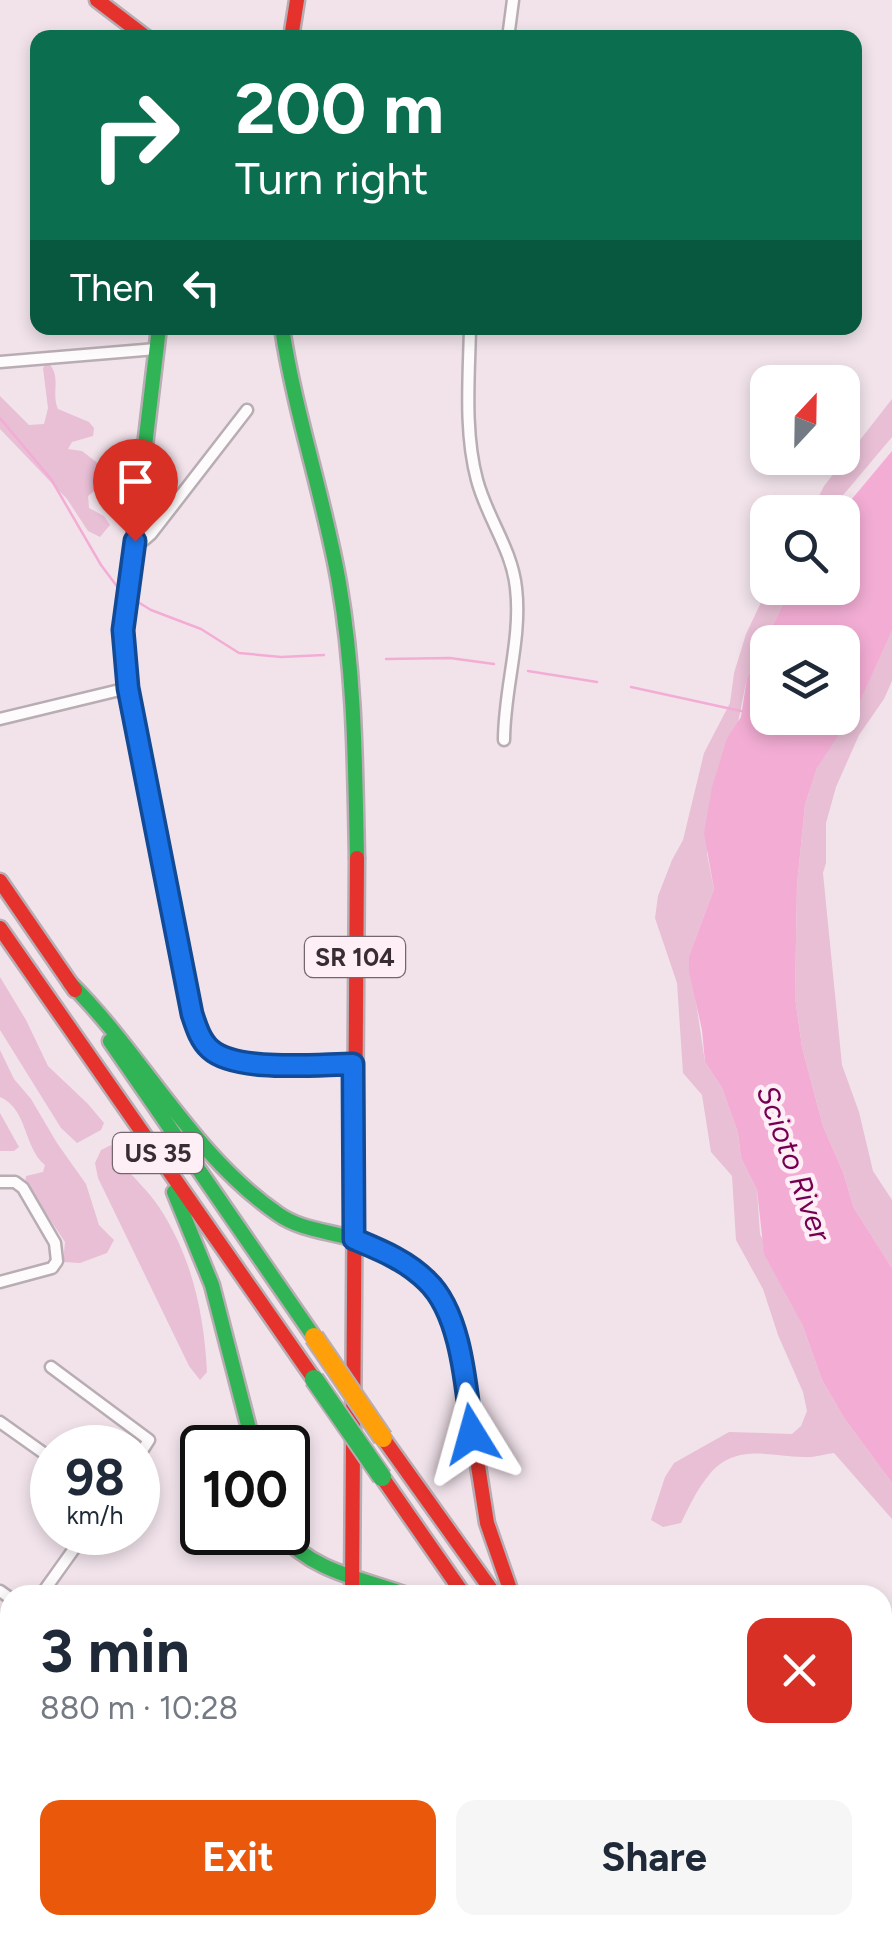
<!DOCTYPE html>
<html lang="en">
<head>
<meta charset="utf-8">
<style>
  body { margin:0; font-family:Figtree,sans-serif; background:#f6f6f7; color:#1f2937; height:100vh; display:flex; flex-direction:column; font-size:38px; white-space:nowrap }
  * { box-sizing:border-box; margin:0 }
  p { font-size:32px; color:#747a83 }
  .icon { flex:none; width:55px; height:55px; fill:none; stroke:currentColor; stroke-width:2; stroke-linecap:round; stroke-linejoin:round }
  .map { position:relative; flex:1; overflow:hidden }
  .drawer { position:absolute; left:0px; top:1585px; width:892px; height:350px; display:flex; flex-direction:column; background:#fff; border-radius:30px 30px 0 0; box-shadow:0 5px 15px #0003 }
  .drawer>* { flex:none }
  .hud { position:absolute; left:30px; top:30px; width:832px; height:305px; border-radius:20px; box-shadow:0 5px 15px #0003; background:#0b6e4f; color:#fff; overflow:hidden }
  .needle { width:65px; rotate:22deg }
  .buttons { position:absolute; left:750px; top:365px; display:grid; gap:20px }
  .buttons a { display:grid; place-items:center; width:110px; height:110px; border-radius:20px; background:#fff; box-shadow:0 5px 15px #0003; font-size:50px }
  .speed { position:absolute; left:30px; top:1425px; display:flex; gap:20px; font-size:50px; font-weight:700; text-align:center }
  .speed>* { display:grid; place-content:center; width:130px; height:130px; border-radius:50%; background:#fff; box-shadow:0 5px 15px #0003; line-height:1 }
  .speed small { font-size:25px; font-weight:400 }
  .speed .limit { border:5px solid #111; border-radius:15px; background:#fff; color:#111 }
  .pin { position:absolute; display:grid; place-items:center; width:85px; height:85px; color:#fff; margin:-102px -42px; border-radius:50% 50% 50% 0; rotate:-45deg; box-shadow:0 0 10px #0007 }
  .pin .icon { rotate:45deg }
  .me { position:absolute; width:110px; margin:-55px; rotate:352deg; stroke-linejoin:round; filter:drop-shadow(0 0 8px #0008) }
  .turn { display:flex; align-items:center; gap:35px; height:210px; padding:0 40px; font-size:45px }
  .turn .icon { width:130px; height:130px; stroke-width:2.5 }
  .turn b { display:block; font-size:70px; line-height:85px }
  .then { display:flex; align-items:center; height:95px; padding:0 40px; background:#0003; gap:20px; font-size:38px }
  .round { display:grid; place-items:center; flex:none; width:105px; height:105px; border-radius:20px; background:#f6f6f7 }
  .overview { display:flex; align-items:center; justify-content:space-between; height:170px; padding:0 40px }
  h1 { font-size:60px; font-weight:700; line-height:75px }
  .primary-button { display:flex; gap:20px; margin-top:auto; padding:20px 40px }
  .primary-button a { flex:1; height:115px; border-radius:20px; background:#ea580c; color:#fff; font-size:40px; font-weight:700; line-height:115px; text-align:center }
  .primary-button a+a { background:#f6f6f7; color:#1f2937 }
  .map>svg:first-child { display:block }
</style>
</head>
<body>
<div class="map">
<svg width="892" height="1935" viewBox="0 0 892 1935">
  <rect width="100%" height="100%" fill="#f2e3eb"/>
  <!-- green -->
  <path fill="#e8bfd5" d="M45,365H50C61,378 51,394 58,409L89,422L94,428L93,436L72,442L68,449L82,451L104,468L130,458L138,461V474L128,480L124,495L97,489L88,496L89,508L104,516L110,525L100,537L88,531L67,499L0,429V396L29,425L44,424L48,408L43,368Z
    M892,399V437L829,512H811L824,486Z
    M768,588H791L747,678L737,727L727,738L707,854L714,889L689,956L705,1062L722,1088L738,1133L741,1158L757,1190L760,1234L802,1324L822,1380L844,1418L892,1483V1519L834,1453C824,1454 814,1458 803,1457C769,1456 735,1443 709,1475C697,1489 689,1507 681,1523L663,1527L651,1520L665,1477L674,1463L729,1432L792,1434L801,1426L807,1411L803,1392L778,1335L763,1289L736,1240L732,1176L711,1152L702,1095L683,1073L677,983L655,918L658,896L672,860L683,840L704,753L730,703L734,673L746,634Z
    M892,630V681L884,699L859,735L836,787L826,823V863L823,873L842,1065L859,1112L873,1171L892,1200V1268L854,1208L843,1172L823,1126L802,1047L795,997L797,885L805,805L817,768Z
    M0,977L26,1020L48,1066L88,1104L104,1123L101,1130L77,1143L61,1128L0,1030Z
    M0,1050L14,1079L31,1099L57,1143L86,1184L99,1225L114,1240L107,1253L80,1263L63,1262L65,1242L25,1182L26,1176L43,1172L45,1165C23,1147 28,1109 0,1097Z
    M0,1113L19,1147L14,1151H0Z
    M111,1145C117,1151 118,1158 123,1165C135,1179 149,1192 159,1207C192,1257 204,1313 207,1372L200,1380L189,1366L98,1178L95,1163L101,1150Z
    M477,1925H560L563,1935H482Z
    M629,1925H668L676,1935H628Z"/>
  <!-- water -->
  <path fill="#f3add4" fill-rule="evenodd" d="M892,451V630L859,703L817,768L805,805L797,885L795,997L802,1047L823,1126L843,1172L854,1208L892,1268V1483L844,1418L822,1380L802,1324L764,1254L757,1190L741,1158L738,1133L722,1088L705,1062L702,1030L689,972V956L714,889L704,833L712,787L727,738L741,717L747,678L791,588H842L841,512ZM768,642H842V718H768Z"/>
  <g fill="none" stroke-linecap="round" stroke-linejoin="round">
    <!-- stream -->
    <path stroke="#f3add4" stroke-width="2.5" d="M0,418L51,479L101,565L122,593
      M133,599L151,610L201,629L239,653L281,657L324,655
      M386,659L450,658L494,664
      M528,671L597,682
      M631,687L741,711"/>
    <!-- street casing -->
    <g stroke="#b8adb3" stroke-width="15">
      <path id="street" d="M508,38L513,0
        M470,328C469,377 464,432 477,480C487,518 512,549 516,588C522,638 504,689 504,740
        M0,362L156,349
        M135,541L144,540L151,534L247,410
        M0,719L128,688
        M0,1182H15L23,1188L55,1243L57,1261L52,1268L0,1282
        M51,1367L149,1440L138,1457
        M0,1422L52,1459
        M0,1591L10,1598
        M41,1595L86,1532
        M0,1652L10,1638
        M0,1754L10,1761
        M243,1925L257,1935
        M0,1927L11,1935
        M15,1935L22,1925"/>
    </g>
    <!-- fast casing -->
    <g stroke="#b8adb3" stroke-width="19">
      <path id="fast" d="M282,328C295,414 324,497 339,583C355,676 355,763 357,858
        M139,743L128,688L123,631L159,328
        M70,983C143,1055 192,1155 278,1214C299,1229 326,1231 350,1238C407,1254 448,1293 460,1351
        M110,1041L314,1337
        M174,1192L212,1285L254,1448
        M279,1532C313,1572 360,1578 407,1595
        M695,1925L702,1935
        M724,1925L731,1935"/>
    </g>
    <!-- jam casing -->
    <g stroke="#b8adb3" stroke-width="19">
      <path id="jam" d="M97,0L147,38
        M291,38L297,0
        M139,743L192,1014C196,1026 200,1041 211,1049C242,1075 315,1065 353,1064
        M0,881L75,990
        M0,928L314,1379
        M460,1351L487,1523L512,1595
        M383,1438L495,1595
        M382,1477L464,1595
        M352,1595L357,858
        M389,1925V1935
        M422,1925L426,1935"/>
    </g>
    <!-- street -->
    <use href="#street" stroke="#fdfbfc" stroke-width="10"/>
    <!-- fast -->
    <use href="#fast" stroke="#30b455" stroke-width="14"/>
    <!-- jam -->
    <use href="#jam" stroke="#e5322d" stroke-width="14"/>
    <!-- fast-bridge casing -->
    <g stroke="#b8adb3" stroke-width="22" stroke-linecap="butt">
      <path id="fast-bridge" d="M314,1379L382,1477"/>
    </g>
    <!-- slow-bridge casing -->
    <g stroke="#b8adb3" stroke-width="22" stroke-linecap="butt">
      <path id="slow-bridge" d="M314,1337L383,1438"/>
    </g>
    <!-- fast-bridge -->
    <use href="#fast-bridge" stroke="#30b455" stroke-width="18"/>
    <!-- slow-bridge -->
    <use href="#slow-bridge" stroke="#ff9f0a" stroke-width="18"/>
  </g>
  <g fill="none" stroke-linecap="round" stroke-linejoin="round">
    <!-- route casing -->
    <g stroke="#114b97" stroke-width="25">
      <path id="route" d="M135,541L123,630L128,688L192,1014C196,1026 200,1040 210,1049C236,1073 319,1064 353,1064L354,1239C380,1250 406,1260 427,1281C462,1314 466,1389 472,1434"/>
    </g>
    <!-- route -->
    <use href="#route" stroke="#1a73e8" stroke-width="18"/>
  </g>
  <g text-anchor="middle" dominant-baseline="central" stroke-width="9" stroke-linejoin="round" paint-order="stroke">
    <!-- shield labels -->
    <g fill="#feeef6" stroke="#73676d" stroke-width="2.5">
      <rect x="305" y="937" width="100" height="40" rx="8"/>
      <rect x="113" y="1133" width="90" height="40" rx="8"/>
    </g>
    <g font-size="25" font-weight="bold" fill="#382d32">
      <text x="355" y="957">SR 104</text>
      <text x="158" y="1153">US 35</text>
    </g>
    <!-- water labels -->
    <g font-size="30" font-style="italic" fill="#750052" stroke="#feeef6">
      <text transform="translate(794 1163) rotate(70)">Scioto River</text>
    </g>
  </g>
</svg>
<div class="buttons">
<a><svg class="needle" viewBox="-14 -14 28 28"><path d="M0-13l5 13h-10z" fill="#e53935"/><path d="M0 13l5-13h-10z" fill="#747a83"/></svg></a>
<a><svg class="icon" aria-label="search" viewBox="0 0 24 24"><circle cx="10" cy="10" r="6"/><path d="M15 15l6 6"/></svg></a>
<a><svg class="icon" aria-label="layers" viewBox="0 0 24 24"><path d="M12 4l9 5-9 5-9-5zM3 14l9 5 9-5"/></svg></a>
</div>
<div class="speed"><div>98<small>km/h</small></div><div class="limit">100</div></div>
<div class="pin" style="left:135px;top:541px;background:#d93025"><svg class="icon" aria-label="arrive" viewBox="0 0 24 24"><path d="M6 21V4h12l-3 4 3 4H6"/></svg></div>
<svg class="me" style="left:472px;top:1434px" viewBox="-20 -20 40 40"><path d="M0-17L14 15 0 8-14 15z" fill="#1a73e8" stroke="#fff" stroke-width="4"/></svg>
<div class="hud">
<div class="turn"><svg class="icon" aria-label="right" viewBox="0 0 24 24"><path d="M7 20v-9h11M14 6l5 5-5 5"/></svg><div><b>200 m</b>Turn right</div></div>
<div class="then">Then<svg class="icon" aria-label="left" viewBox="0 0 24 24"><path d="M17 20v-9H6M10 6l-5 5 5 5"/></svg></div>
</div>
<section class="drawer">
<div class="overview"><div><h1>3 min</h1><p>880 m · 10:28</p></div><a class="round" style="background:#d93025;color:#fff"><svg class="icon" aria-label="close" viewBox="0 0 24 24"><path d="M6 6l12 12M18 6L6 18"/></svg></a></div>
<div class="primary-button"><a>Exit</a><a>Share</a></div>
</section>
</div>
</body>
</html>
